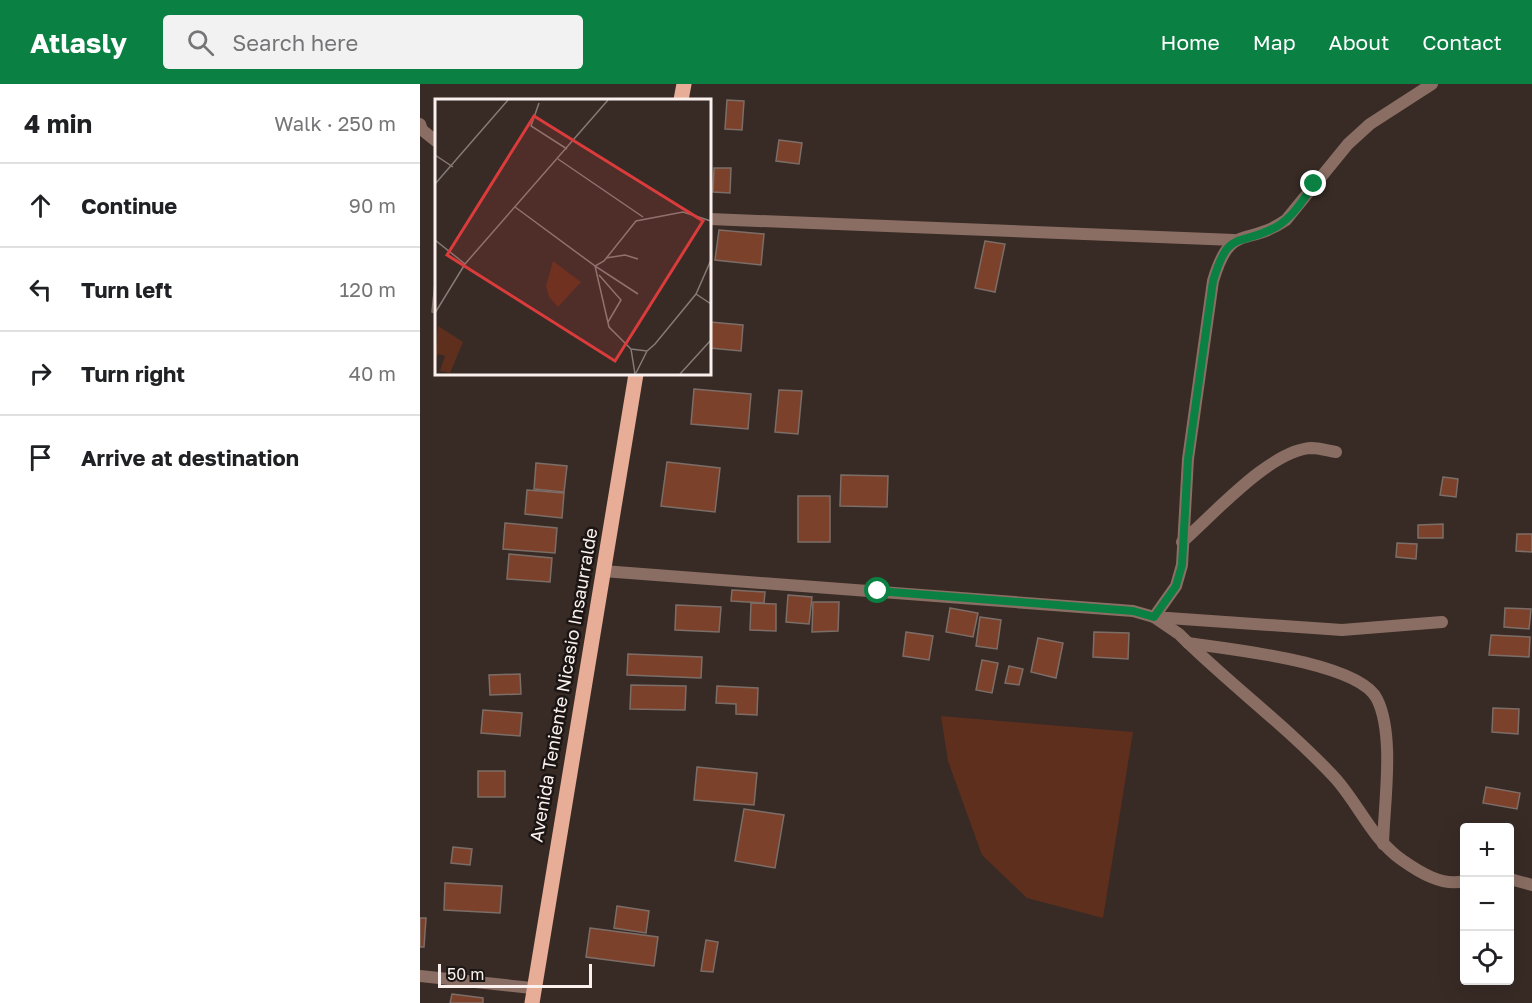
<!DOCTYPE html>
<html lang="en">
<head>
<meta charset="utf-8">
<style>
  body { margin:0; font-family:"Golos Text",sans-serif; background:#f2f2f2; color:#202124 }
  .controls { position:absolute; right:18px; bottom:18px; display:grid; overflow:hidden; border-radius:6px; box-shadow:0 6px 24px #0002 }
  .controls button { width:54px; height:54px; display:grid; place-items:center; padding:0; border:0; border-bottom:2px solid #e0e0e0; background:#fff; color:#202124; font:30px sans-serif }
  .scale { position:absolute; left:18px; bottom:15px; width:154px; box-sizing:border-box; padding-left:6px; border:3px solid #faf1ee; border-top:0; font-size:16px; line-height:21px; white-space:nowrap; color:#faf1ee; -webkit-text-stroke:4px #1b1513; paint-order:stroke }
  .stop { position:absolute; width:18px; height:18px; margin:-14px; border:4px solid #0b8043; border-radius:50%; background:#fff }
  .stop.end { background:#0b8043; border-color:#fff; box-shadow:0 2px 6px #0008 }
  .list { margin:0; padding:0; list-style:none }
  h2 { display:flex; justify-content:space-between; align-items:center; height:78px; margin:0; padding:0 24px; font-size:26px }
  h2 small { font-size:20px; font-weight:400; color:#757577 }
  .list li { display:grid; grid-template-columns:39px 1fr auto; gap:18px; align-items:center; box-sizing:border-box; height:84px; padding:0 24px; border-top:2px solid #e0e0e0 }
  .list b { display:block; font-size:22px; white-space:nowrap }
  .list em { font-size:20px; font-style:normal; color:#757577 }
  .icon { flex:none; width:33px; height:33px; fill:none; stroke:currentColor; stroke-width:2; stroke-linecap:round; stroke-linejoin:round }
  .map { position:relative; flex:none; width:1112px; height:919px; overflow:hidden }
  header { display:flex; align-items:center; gap:36px; box-sizing:border-box; height:84px; padding:0 30px; background:#0b8043; color:#fff }
  header strong { font-size:28px }
  nav { display:flex; gap:33px; margin-inline-start:auto; font-size:21px }
  .search { width:420px; height:54px; background:#f2f2f2; display:flex; align-items:center; gap:15px; box-sizing:border-box; padding:0 21px; border-radius:6px; color:#757577; font-size:22px }
  main { display:flex }
  aside { flex:1; background:#fff }
  .map>svg:first-child { display:block }
  .green { fill:#5e2f1d }
  .building { fill:#7c412a; stroke:#7c6d67; stroke-width:1.5 }
  .lines { fill:none; stroke-linecap:round; stroke-linejoin:round }
  .lane { stroke:#8a6e63; stroke-width:12 }
  .street { stroke:#8a6e63; stroke-width:12 }
  .primary { stroke:#e7ad96; stroke-width:15 }
  .route { stroke:#0b8043; stroke-width:8 }
  .labels { text-anchor:middle; stroke-width:5; stroke-linejoin:round; paint-order:stroke }
  .street-label { font-size:18px; fill:#faf1ee; stroke:#1b1513 }
  .inset-road { fill:none; stroke:#867a76; stroke-width:1.5 }
  .view { fill:#da3c3c; fill-opacity:0.15; stroke:#da3c3c; stroke-width:3 }
  .inset-edge { fill:none; stroke:#faf1ee; stroke-width:3 }
</style>
</head>
<body>
<header>
<strong>Atlasly</strong>
<div class="search"><svg class="icon" aria-label="search" viewBox="0 0 24 24"><circle cx="10" cy="10" r="6"/><path d="M15 15l6 6"/></svg>Search here</div>
<nav><a>Home</a><a>Map</a><a>About</a><a>Contact</a></nav>
</header>
<main>
<aside>
<h2>4 min<small>Walk · 250 m</small></h2>
<ul class="list">
<li><svg class="icon" aria-label="ahead" viewBox="0 0 24 24"><path d="M12 20V5M6 11l6-6 6 6"/></svg><div><b>Continue</b></div><em>90 m</em></li>
<li><svg class="icon" aria-label="left" viewBox="0 0 24 24"><path d="M17 20v-9H6M10 6l-5 5 5 5"/></svg><div><b>Turn left</b></div><em>120 m</em></li>
<li><svg class="icon" aria-label="right" viewBox="0 0 24 24"><path d="M7 20v-9h11M14 6l5 5-5 5"/></svg><div><b>Turn right</b></div><em>40 m</em></li>
<li><svg class="icon" aria-label="arrive" viewBox="0 0 24 24"><path d="M6 21V4h12l-3 4 3 4H6"/></svg><div><b>Arrive at destination</b></div></li>
</ul>
</aside>
<div class="map">
<svg width="1112" height="919" viewBox="0 0 1112 919">
  <rect width="100%" height="100%" fill="#382b26"/>
  <polygon class="green" points="521,632 713,648 683,834 607,814 562,771 528,677"/>
  <g class="building">
    <polygon points="307,16 324,17 322,46 305,45"/>
    <polygon points="359,56 382,59 379,80 356,77"/>
    <polygon points="294,84 311,84 310,109 293,108"/>
    <polygon points="299,146 344,150 341,181 295,176"/>
    <polygon points="565,157 585,160 575,208 555,204"/>
    <polygon points="15,198 16,198 16,229 12,228"/>
    <polygon points="290,238 323,241 321,267 290,264"/>
    <polygon points="274,305 331,310 328,345 271,340"/>
    <polygon points="359,306 382,307 378,350 355,348"/>
    <polygon points="247,378 300,384 295,428 241,422"/>
    <polygon points="116,379 147,382 144,408 114,405"/>
    <polygon points="421,391 468,392 467,423 420,422"/>
    <polygon points="1023,393 1038,395 1036,413 1020,411"/>
    <polygon points="107,406 144,409 142,434 105,430"/>
    <rect x="378" y="412" width="32" height="46"/>
    <polygon points="85,439 137,444 135,469 83,465"/>
    <polygon points="1023,440 1023,454 998,454 998,441"/>
    <polygon points="1097,450 1112,450 1112,468 1096,467"/>
    <polygon points="977,459 997,460 996,475 976,473"/>
    <polygon points="89,470 132,474 130,498 87,495"/>
    <polygon points="312,506 345,508 344,519 311,517"/>
    <polygon points="368,511 392,513 389,540 366,538"/>
    <polygon points="393,518 419,518 418,547 392,548"/>
    <polygon points="331,519 356,520 356,547 330,546"/>
    <polygon points="256,521 301,523 299,548 255,546"/>
    <polygon points="530,524 558,529 553,553 526,548"/>
    <polygon points="1085,524 1111,525 1109,545 1084,543"/>
    <polygon points="560,533 581,536 577,565 556,562"/>
    <polygon points="486,548 513,552 509,576 483,572"/>
    <polygon points="674,548 709,549 708,575 673,573"/>
    <polygon points="1071,551 1110,553 1109,573 1069,571"/>
    <polygon points="618,554 643,559 636,594 611,588"/>
    <polygon points="208,570 282,573 281,594 207,591"/>
    <polygon points="562,576 578,579 572,609 556,606"/>
    <polygon points="589,582 603,585 599,601 585,599"/>
    <polygon points="100,590 101,610 70,611 69,591"/>
    <polygon points="211,601 266,602 265,626 210,625"/>
    <polygon points="297,602 338,604 337,631 316,630 316,620 296,619"/>
    <polygon points="1073,624 1099,625 1098,650 1072,648"/>
    <polygon points="63,626 102,629 100,652 61,649"/>
    <polygon points="277,683 337,689 334,721 274,716"/>
    <rect x="58" y="687" width="27" height="26"/>
    <polygon points="1066,703 1100,709 1097,725 1063,719"/>
    <polygon points="324,725 364,731 355,784 315,777"/>
    <polygon points="33,763 52,765 50,781 31,779"/>
    <polygon points="25,799 82,802 80,829 24,826"/>
    <polygon points="197,822 229,827 226,849 194,844"/>
    <polygon points="0,834 6,834 4,863 0,863"/>
    <polygon points="170,844 238,853 234,882 166,873"/>
    <polygon points="286,856 298,858 293,888 281,887"/>
    <polygon points="32,910 63,914 63,919 30,919"/>
  </g>
  <g class="lines">
    <g class="lane">
      <polyline points="0,40 2,46 16,57"/>
      <path d="M762,458C793,431 851,365 892,364C900,364 908,367 916,368"/>
    </g>
    <g class="street">
      <path d="M1012,0L950,40L928,60L866,136C825,164 811,137 793,197L768,375L762,481L756,502L734,533L922,546L1022,538"/>
      <polyline points="290,135 814,156"/>
      <path d="M183,487L713,527L734,533L759,550C809,600 868,643 916,695C939,721 952,755 982,776C999,788 1023,803 1044,797"/>
      <path d="M768,559C808,565 939,578 957,615C975,651 964,720 963,760"/>
      <polyline points="1090,795 1112,801"/>
      <polyline points="0,892 112,904"/>
    </g>
    <g class="primary">
      <polyline points="261,16 264,0"/>
      <polyline points="112,919 216,290"/>
    </g>
  </g>
  <g class="lines">
    <path class="route" d="M458,507L713,527L734,533L756,502L762,481L768,375L793,197C809,144 816,164 856,143C873,133 883,116 894,100"/>
  </g>
  <g class="labels">
    <g class="street-label">
      <text transform="translate(144 601) rotate(-80)" y="6">Avenida Teniente Nicasio Insaurralde</text>
    </g>
  </g>
  <g transform="translate(15 15)">
    <rect width="276" height="276" fill="#382b26"/>
    <path d="M118,162L146,183L123,208L114,198L111,187ZM3,227L28,243L15,274L5,272L10,257L4,255L0,259Z" fill="#5e2f1d"/>
    <path class="inset-road" d="M104,4L96,27L132,50M0,56L18,68M123,60L208,118M0,85L73,1M80,108L160,167L174,228L196,250L200,275M0,141L30,165M171,159L190,156L203,160M164,176L186,201L173,223M203,195L160,167L169,162L201,122L248,113L276,122M261,195L276,205M0,214L30,165L173,1M196,250L212,252L220,245L261,195L276,161M201,274L212,252M245,275L276,241"/>
    <path class="view" d="M99,17L268,122L180,262L12,156Z"/>
    <rect width="276" height="276" class="inset-edge"/>
  </g>
</svg>
<div class="controls">
<button>+</button>
<button>−</button>
<button><svg class="icon" aria-label="locate" viewBox="0 0 24 24"><circle cx="12" cy="12" r="6"/><path d="M12 2v4M12 18v4M2 12h4M18 12h4"/></svg></button>
</div>
<div class="scale">50 m</div>
<div class="stop" style="left:458px;top:507px"></div>
<div class="stop end" style="left:894px;top:100px"></div>
</div>
</main>
</body>
</html>
